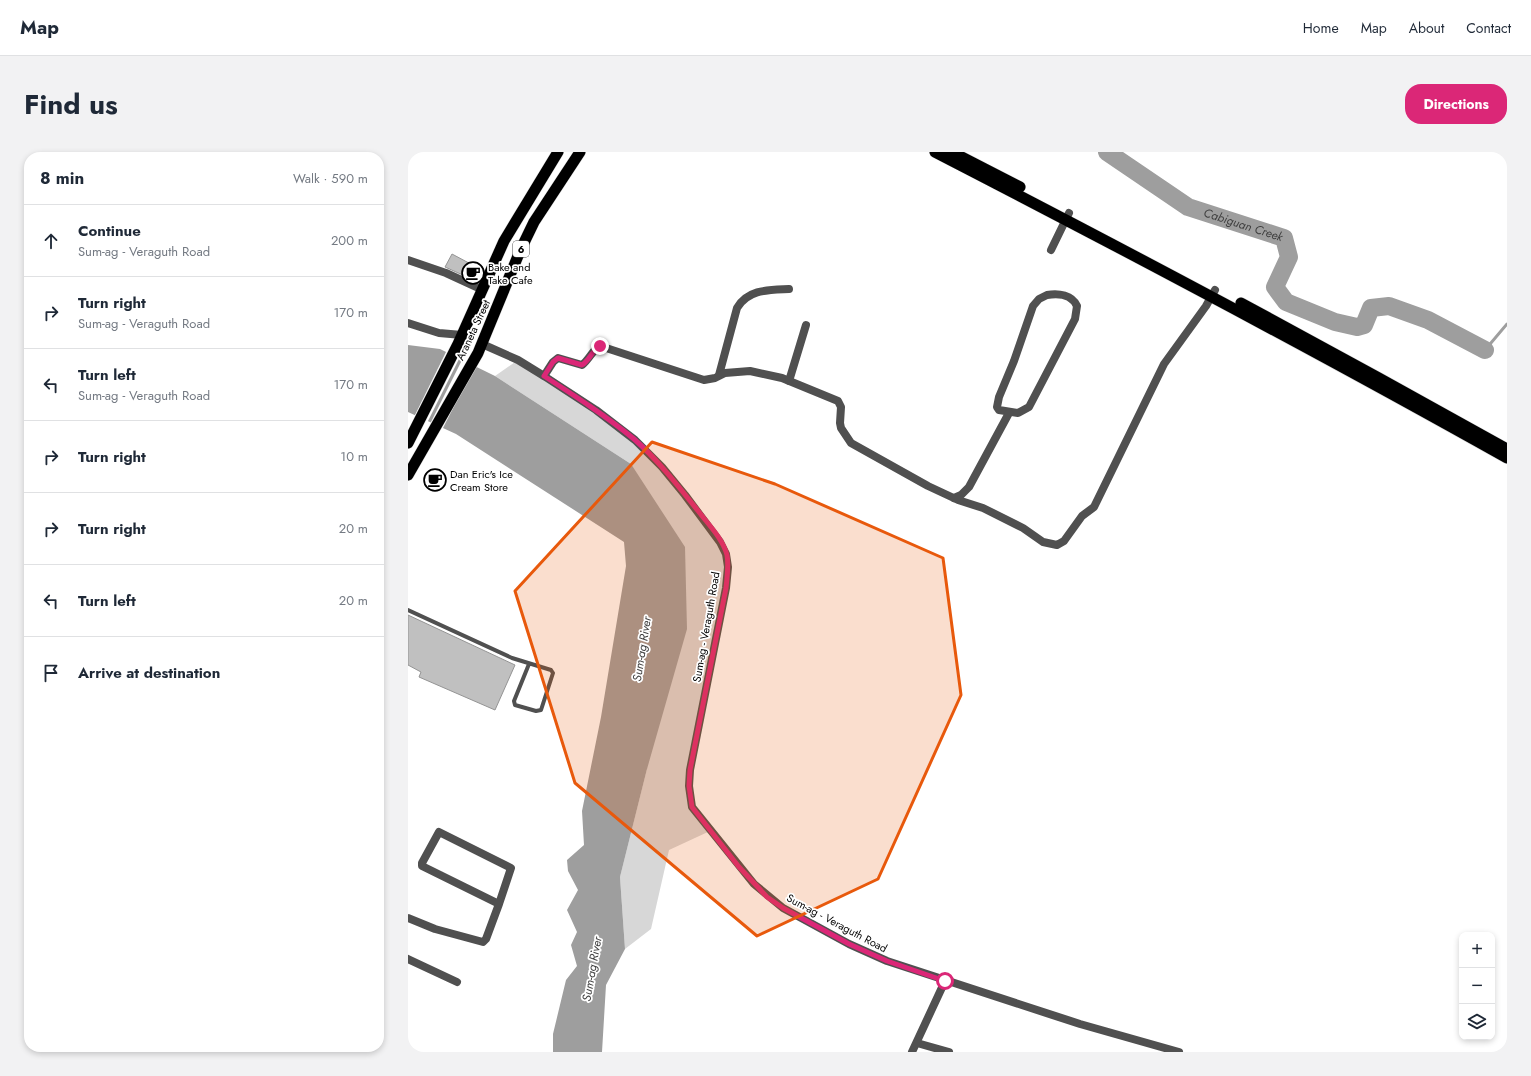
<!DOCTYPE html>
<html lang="en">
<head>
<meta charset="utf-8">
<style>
  body { margin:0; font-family:Jost,sans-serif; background:#f2f2f3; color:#1f2937 }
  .controls { position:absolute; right:12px; bottom:12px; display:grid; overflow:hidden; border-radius:8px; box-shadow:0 2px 6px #0003 }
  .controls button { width:36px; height:36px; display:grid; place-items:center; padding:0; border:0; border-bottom:1px solid #e0e1e3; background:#fff; color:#1f2937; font:20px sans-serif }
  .stop { position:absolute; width:12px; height:12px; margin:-9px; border:3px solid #db2777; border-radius:50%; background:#fff }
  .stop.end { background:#db2777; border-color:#fff; box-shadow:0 1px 4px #0008 }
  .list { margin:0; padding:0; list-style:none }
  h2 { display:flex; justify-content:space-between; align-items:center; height:52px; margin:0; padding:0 16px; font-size:17px }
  h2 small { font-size:13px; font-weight:400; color:#747a83 }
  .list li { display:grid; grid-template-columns:26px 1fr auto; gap:12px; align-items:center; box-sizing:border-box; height:72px; padding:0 16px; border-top:1px solid #e0e1e3 }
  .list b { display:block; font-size:15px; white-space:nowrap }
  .list p { margin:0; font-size:13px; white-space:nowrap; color:#747a83 }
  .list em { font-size:13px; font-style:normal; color:#747a83 }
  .icon { flex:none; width:22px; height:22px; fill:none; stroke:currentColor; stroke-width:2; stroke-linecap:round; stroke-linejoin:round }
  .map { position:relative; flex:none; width:1099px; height:900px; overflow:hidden; border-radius:16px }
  header { display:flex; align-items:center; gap:24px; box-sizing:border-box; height:56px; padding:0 20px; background:#fff; border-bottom:1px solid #e0e1e3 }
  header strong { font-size:19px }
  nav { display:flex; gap:22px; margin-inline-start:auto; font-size:14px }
  .intro { display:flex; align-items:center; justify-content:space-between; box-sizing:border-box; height:96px; padding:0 24px }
  h1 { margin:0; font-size:28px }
  .button { padding:10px 18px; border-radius:16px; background:#db2777; color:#fff; font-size:14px; font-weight:700 }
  main { display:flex; gap:24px; padding:0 24px }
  aside { flex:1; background:#fff; border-radius:16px; box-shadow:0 2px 6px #0003 }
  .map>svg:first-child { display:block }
  .green { fill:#d7d7d7 }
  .water { fill:#9e9e9e }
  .pier { fill:#fff }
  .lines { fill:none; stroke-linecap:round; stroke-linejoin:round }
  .stream { stroke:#9e9e9e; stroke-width:3 }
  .river { stroke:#9e9e9e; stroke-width:18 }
  .building { fill:#c0c0c0; stroke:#949494 }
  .trunk-casing { stroke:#dbdbdb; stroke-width:12 }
  .service { stroke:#505050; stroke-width:4 }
  .minor { stroke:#505050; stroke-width:8 }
  .trunk { stroke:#000; stroke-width:11 }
  .route { stroke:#db2777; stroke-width:5 }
  .marked { fill:#e8590c; fill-opacity:0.2; stroke:#e8590c; stroke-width:3; stroke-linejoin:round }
  .labels { text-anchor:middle; stroke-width:3.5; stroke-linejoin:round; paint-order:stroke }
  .shield { fill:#fff; stroke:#4c4c4c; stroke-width:1 }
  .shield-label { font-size:10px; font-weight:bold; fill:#000 }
  .poi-label { font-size:11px; fill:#000; stroke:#fff; text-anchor:start }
  .street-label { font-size:11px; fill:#000; stroke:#fff }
  .water-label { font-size:12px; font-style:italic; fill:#3f3f3f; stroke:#fff }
</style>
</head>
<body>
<header>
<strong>Map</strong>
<nav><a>Home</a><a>Map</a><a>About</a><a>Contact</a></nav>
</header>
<div class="intro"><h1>Find us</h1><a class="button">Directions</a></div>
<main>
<aside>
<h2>8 min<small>Walk · 590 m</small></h2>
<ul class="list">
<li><svg class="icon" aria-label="ahead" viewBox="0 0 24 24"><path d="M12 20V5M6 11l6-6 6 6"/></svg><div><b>Continue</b><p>Sum-ag - Veraguth Road</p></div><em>200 m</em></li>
<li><svg class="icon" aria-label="right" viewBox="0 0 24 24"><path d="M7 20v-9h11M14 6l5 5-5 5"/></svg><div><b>Turn right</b><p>Sum-ag - Veraguth Road</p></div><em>170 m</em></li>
<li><svg class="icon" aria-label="left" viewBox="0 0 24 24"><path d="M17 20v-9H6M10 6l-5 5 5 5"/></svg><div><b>Turn left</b><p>Sum-ag - Veraguth Road</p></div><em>170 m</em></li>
<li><svg class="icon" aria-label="right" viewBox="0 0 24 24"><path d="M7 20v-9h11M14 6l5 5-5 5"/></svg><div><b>Turn right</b></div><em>10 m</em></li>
<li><svg class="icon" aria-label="right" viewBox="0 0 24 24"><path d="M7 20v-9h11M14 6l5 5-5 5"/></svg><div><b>Turn right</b></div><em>20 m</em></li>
<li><svg class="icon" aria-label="left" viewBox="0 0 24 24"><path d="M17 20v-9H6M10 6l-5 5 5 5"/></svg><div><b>Turn left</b></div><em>20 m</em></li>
<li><svg class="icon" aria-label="arrive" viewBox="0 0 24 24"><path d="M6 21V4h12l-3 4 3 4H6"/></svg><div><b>Arrive at destination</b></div></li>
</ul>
</aside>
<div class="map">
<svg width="1099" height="900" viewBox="0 0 1099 900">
  <rect width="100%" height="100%" fill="#fff"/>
  <polygon class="green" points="110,208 227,288 302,374 320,415 281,646 302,679 261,698 243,777 217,797 212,725 239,617 223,312 87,224"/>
  <polygon class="water" points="0,193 32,197 87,224 223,312 277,395 279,477 239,617 212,725 217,797 198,833 194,900 145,900 145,882 158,828 169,814 163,793 169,780 159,758 170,738 160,719 159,708 176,693 174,659 193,565 218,414 216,390 48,282 0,260"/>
  <g class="pier">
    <polygon points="39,198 52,205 19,271 6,265"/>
    <polygon points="55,206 67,212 34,278 22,272"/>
  </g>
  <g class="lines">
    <polyline class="stream" points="1077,198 1099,172"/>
    <path class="river" id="s1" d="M699,0L780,55L876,86L881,105L867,135L878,150L927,170L949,175L956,173L963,156L981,154L1020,168L1077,198"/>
  </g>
  <g class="building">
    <polygon points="44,102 74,118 68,129 37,115"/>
    <polygon points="0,463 107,513 87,558 11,525 13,520 0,513"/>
  </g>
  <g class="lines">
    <g class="trunk-casing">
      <g id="trunk">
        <path d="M527,0C719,99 910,200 1099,306"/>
        <polyline points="544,0 612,35"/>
        <polyline points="833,151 971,226 1099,297"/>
        <polyline points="0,291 50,192 96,89 150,0"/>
        <polyline points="0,323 70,201 112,99 126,70 172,0"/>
      </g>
    </g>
    <polyline class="service" points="0,458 104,506 143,518 145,521 133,558 128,559 107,553 106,549 121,512"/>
    <g class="minor">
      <polyline points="643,98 661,61"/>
      <polyline points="0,108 38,121 75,138"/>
      <path d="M639,143C651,141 664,143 669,154L667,167L621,255L610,261L591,258L589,255L591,245L606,209L625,154L631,147Z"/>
      <polyline points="0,171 31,181 54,183"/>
      <polyline points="74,192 110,208 136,224 188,258 227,288 254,315 277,343 312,390 318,402 320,415 318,436 282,618 281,634 284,655 346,732 375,756 441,792 479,809 672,872 771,900"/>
      <path d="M311,223L329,156C340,137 361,138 381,137"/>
      <path d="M136,224L145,210L150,206L174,213C181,208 185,197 192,194L296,228L307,226L317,221L342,219L374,226L430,249L433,255L432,271L433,276L443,291L520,334L550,348L575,356L615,376L635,390L649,393L656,389L674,364L686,355L756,212L798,154L807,138"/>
      <polyline points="381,229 398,173"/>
      <polyline points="546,346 553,343 561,335 601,261"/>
      <polyline points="0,766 27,777 75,790 78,787 91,752 14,714 14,711 31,680 103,716 91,752"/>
      <polyline points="0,807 49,830"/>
      <polyline points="509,891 541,900"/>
      <polyline points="504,900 537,829"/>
    </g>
    <use href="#trunk" class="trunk"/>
  </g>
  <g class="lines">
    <path class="route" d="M192,194C185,197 182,208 174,213L150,206L145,210L136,224C167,244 198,264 226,287C250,308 271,335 291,360C300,372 315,387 319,403C321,414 319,425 318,436L282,618L281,634L284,655L331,715L359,745L375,756L441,792L479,809L537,829"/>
  </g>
  <path class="marked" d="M244,290L367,332L535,406L553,543L470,727L349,784L167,631L107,439Z"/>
  <defs>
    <g id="cafe-ring" transform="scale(1.15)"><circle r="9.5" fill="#fff" stroke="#000" stroke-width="1.5"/><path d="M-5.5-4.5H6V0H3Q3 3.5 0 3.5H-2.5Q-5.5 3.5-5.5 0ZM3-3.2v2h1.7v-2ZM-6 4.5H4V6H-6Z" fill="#000"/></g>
  </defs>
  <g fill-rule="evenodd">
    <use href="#cafe-ring" x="65" y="121"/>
    <use href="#cafe-ring" x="27" y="328"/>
  </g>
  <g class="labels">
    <rect class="shield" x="105" y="89" width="16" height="16" rx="3"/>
    <g class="shield-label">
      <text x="113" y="101">6</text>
    </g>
    <g class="poi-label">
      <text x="80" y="119">Bake and<tspan x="80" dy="13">Take Cafe</tspan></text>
      <text x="42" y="326">Dan Eric's Ice<tspan x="42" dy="13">Cream Store</tspan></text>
    </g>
    <g class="street-label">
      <text transform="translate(65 178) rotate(-65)" y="4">Araneta Street</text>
      <text transform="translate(298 475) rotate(-80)" y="4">Sum-ag - Veraguth Road</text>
      <text transform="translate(429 771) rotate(28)" y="4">Sum-ag - Veraguth Road</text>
    </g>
    <g class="water-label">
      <text dy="4" stroke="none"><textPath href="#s1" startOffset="156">Cabiguan Creek</textPath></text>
      <text transform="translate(234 497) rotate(-81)" y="4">Sum-ag River</text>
      <text transform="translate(184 817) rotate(-80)" y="4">Sum-ag River</text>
    </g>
  </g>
</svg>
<div class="controls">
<button>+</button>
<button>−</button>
<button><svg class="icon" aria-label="layers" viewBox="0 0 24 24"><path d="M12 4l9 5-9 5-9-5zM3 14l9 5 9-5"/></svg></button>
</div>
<div class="stop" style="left:537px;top:829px"></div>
<div class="stop end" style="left:192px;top:194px"></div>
</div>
</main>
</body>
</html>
